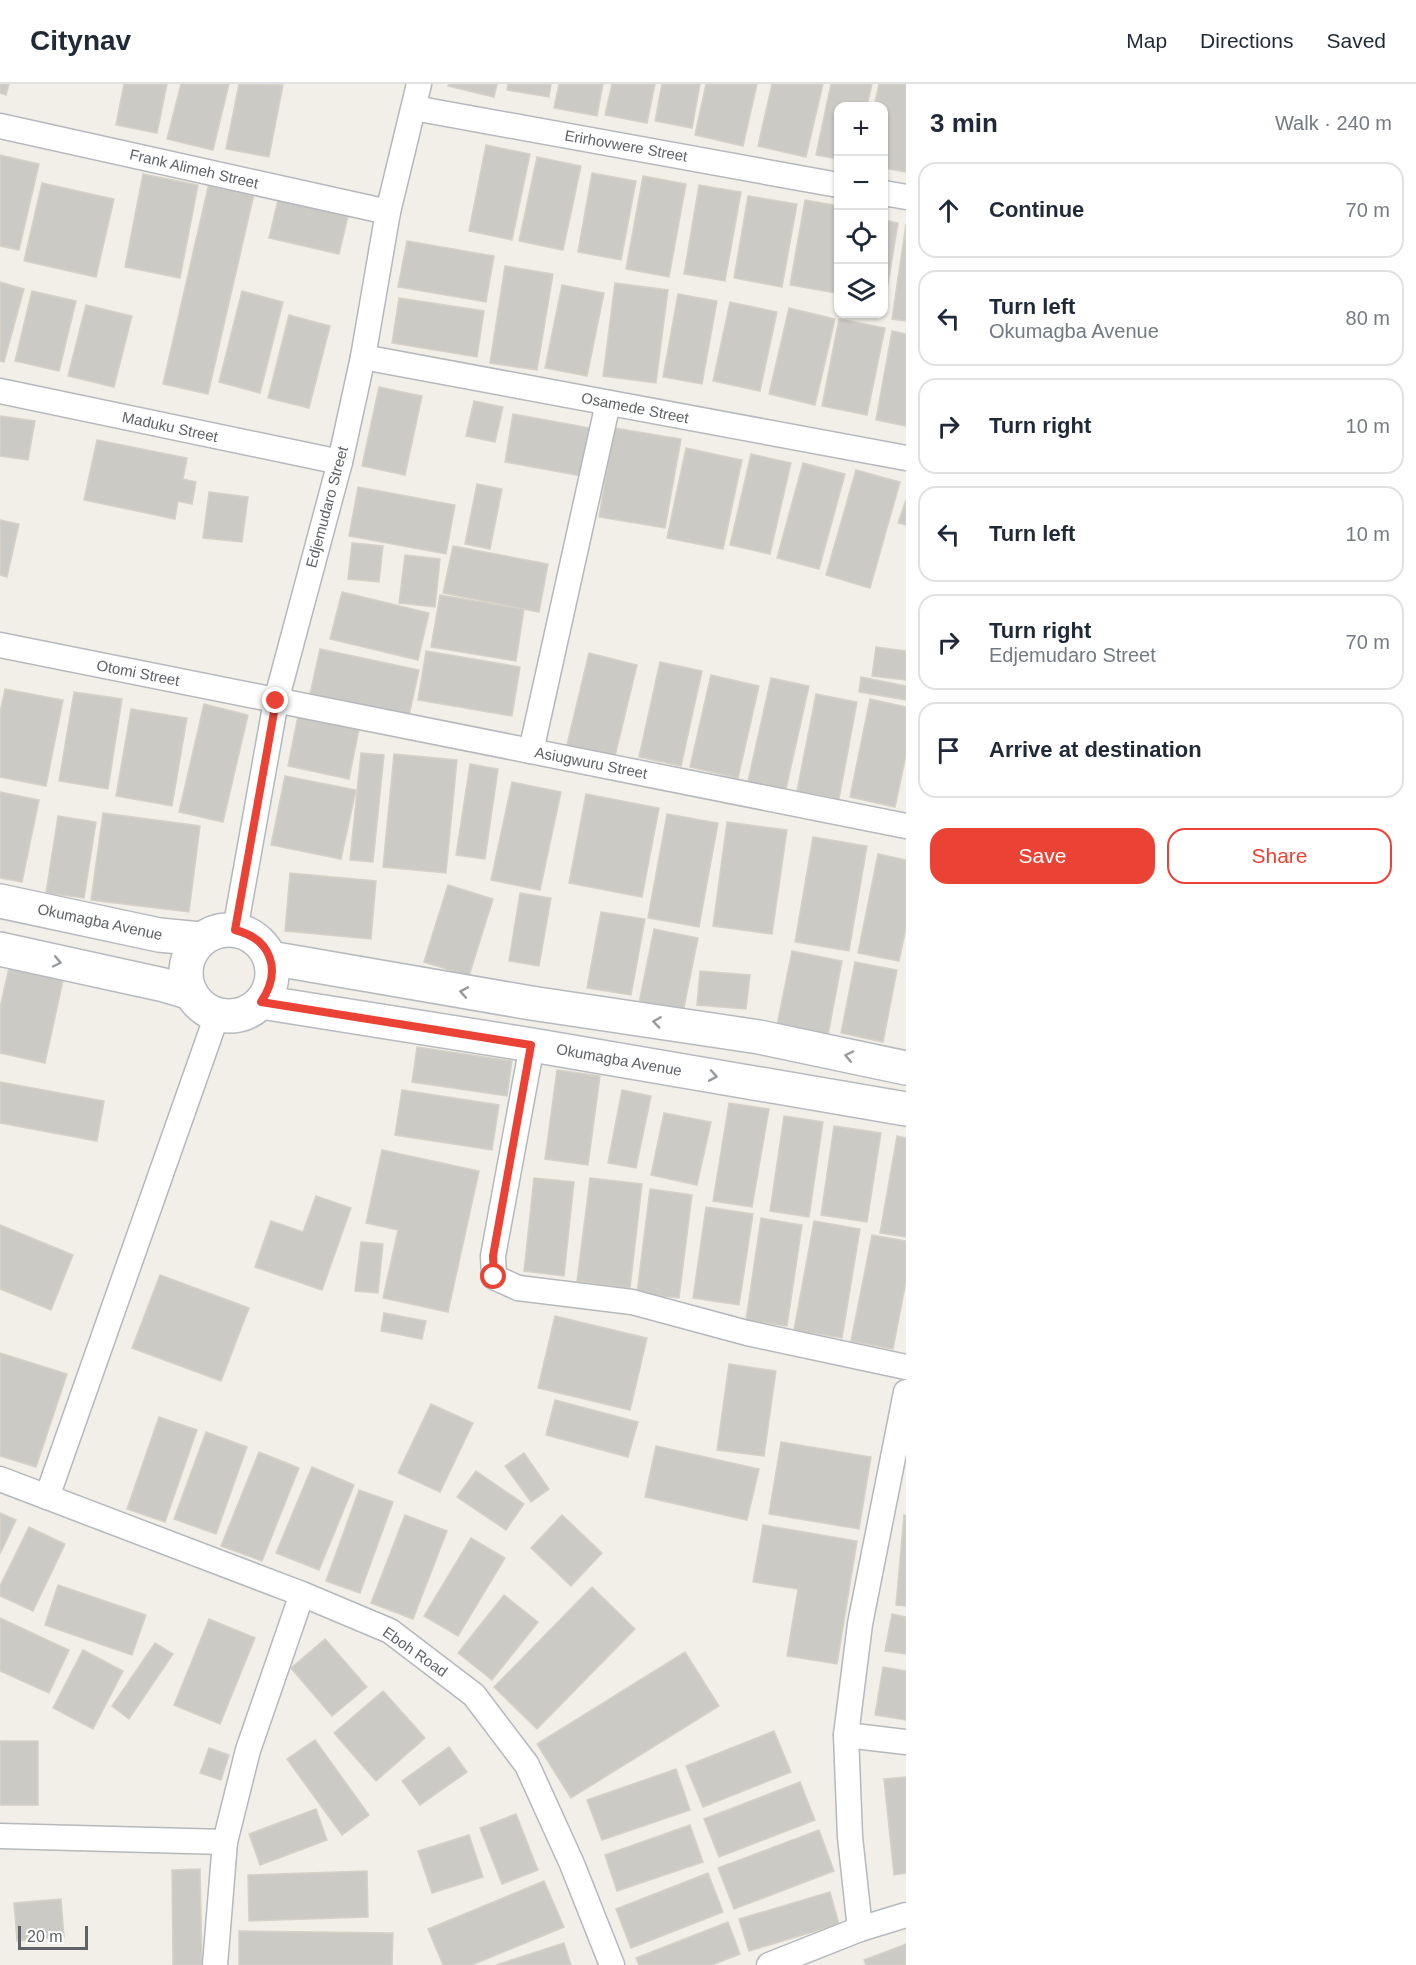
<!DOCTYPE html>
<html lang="en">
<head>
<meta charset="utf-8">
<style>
  body { margin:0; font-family:Helvetica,sans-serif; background:#f2f2f3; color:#1f2937 }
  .controls { position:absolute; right:18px; top:18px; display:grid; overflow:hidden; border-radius:12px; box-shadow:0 2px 4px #0004 }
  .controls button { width:54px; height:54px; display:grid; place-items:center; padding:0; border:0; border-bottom:2px solid #e0e1e3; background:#fff; color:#1f2937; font:30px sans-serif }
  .scale { position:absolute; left:18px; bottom:15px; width:70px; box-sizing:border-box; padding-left:6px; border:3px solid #5f6368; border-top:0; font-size:16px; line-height:21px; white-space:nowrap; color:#5f6368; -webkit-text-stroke:4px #fff; paint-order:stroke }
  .stop { position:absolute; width:18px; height:18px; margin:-14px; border:4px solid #ea4335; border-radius:50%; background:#fff }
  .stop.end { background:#ea4335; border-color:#fff; box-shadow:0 2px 6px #0008 }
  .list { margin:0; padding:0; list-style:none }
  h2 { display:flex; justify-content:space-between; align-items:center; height:78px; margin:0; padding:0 24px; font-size:26px }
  h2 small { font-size:20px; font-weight:400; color:#747a83 }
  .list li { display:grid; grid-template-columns:39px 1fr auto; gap:18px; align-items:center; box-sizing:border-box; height:96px; margin:0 12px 12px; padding:0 12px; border:2px solid #e0e1e3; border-radius:18px }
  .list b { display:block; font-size:22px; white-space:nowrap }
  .list p { margin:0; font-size:20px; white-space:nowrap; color:#747a83 }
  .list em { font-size:20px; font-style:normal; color:#747a83 }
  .actions { display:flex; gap:12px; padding:18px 24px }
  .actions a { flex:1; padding:14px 0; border:2px solid #ea4335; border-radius:18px; text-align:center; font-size:21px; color:#ea4335 }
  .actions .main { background:#ea4335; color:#fff }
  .icon { flex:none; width:33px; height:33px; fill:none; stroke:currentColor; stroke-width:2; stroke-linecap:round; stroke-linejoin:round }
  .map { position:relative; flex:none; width:906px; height:1881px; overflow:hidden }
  header { display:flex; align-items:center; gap:36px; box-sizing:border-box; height:84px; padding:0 30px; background:#fff; border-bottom:2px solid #e0e1e3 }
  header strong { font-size:28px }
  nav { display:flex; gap:33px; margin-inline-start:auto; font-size:21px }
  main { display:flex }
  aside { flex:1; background:#fff }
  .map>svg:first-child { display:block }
  .building { fill:#cccac5; stroke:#d6d1c6; stroke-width:1.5 }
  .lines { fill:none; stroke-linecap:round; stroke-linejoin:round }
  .minor-casing { stroke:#b5b8bc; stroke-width:27 }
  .secondary-casing { stroke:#b6babf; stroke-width:36 }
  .minor { stroke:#fff; stroke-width:24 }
  .secondary { stroke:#fff; stroke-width:33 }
  .oneway { stroke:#979a9d }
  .route { stroke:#ea4335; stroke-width:8 }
  .labels { text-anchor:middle; stroke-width:4.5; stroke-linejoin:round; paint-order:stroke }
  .street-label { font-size:15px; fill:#5f6368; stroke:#fff }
</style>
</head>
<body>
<header>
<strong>Citynav</strong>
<nav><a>Map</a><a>Directions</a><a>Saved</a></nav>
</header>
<main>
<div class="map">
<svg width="906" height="1881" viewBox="0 0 906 1881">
  <rect width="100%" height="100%" fill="#f1efe8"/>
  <g class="building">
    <polygon points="0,0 9,0 6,11 0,9"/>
    <polygon points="124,0 167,0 157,49 116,41"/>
    <polygon points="181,0 229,0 213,66 167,55"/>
    <polygon points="239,0 283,1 269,73 226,65"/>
    <polygon points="449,0 497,0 494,13 448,2"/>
    <polygon points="508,0 551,0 549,13 507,6"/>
    <polygon points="559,0 603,0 597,32 554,24"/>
    <polygon points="612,0 655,0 647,39 605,31"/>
    <polygon points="662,0 700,0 692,44 655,37"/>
    <polygon points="706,0 757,0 743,62 695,51"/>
    <polygon points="772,0 823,0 806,73 758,62"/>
    <polygon points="831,0 872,0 867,22 838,22 838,75 816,71"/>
    <polygon points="879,0 906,0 906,88 884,84 884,22 874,22"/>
    <polygon points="486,61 530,70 512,156 469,147"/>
    <polygon points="0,71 39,80 19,166 0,162"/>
    <polygon points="537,73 581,82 563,166 519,157"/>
    <polygon points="592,89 636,97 621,176 578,168"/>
    <polygon points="143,90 198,101 180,194 125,183"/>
    <polygon points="643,92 686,100 669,193 626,185"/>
    <polygon points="42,99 114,115 96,193 24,177"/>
    <polygon points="209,99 254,110 208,310 163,300"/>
    <polygon points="699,101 741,108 725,197 684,190"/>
    <polygon points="748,112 797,120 782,203 734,194"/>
    <polygon points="278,116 348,132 339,170 269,154"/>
    <polygon points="805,116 838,122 838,188 835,209 790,201"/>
    <polygon points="884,136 898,139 884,224"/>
    <polygon points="906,140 906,237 892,235"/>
    <polygon points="407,157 494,172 486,218 398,203"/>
    <polygon points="505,182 553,190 537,286 490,279"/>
    <polygon points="0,198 24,205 4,278 0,277"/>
    <polygon points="615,199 668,206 656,299 603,292"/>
    <polygon points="562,201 604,209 587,292 545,284"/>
    <polygon points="32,207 76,217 59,287 15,277"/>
    <polygon points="242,207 283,218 260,309 219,298"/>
    <polygon points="678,210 717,217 702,300 663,293"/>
    <polygon points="399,214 484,227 477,273 392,259"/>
    <polygon points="730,218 777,228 760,307 713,297"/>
    <polygon points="86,221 132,232 114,303 68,292"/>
    <polygon points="789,224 835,235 815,321 769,310"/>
    <polygon points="289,231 330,242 309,324 268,314"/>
    <polygon points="839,235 885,244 867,331 822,322"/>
    <polygon points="892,247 906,250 906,342 876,336"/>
    <polygon points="379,303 422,312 405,391 362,382"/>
    <polygon points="474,317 503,323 495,358 466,352"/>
    <polygon points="513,330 590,344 581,392 505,378"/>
    <polygon points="0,332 35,337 28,376 0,372"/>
    <polygon points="614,344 681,355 665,444 599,433"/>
    <polygon points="97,356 187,374 183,395 196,398 192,420 178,417 175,435 84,416"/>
    <polygon points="686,364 742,376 723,465 667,454"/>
    <polygon points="751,370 791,379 770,470 730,461"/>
    <polygon points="803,379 845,390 819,485 777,474"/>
    <polygon points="856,386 900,398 870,504 826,491"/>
    <polygon points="477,400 502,405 490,465 465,460"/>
    <polygon points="358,403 455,421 446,470 349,452"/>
    <polygon points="209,408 248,413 242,458 203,454"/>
    <polygon points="906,416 906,441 898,439"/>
    <polygon points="0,436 19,440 7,493 0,491"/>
    <polygon points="352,459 383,462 379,498 348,495"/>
    <polygon points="453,462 548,480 539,528 443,509"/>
    <polygon points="405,471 440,475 435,523 399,519"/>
    <polygon points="342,508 429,529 418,576 330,555"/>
    <polygon points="440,511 524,525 516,577 431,563"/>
    <polygon points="876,563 906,567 906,596 872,592"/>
    <polygon points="320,565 419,586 408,636 309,615"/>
    <polygon points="426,567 520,583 512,632 418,616"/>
    <polygon points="589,569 637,581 614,676 566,665"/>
    <polygon points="660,578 702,587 681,682 639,673"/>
    <polygon points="711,591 759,602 738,694 690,683"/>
    <polygon points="861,593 906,602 906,616 859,608"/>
    <polygon points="771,594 809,602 786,705 748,697"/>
    <polygon points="5,605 63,616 46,702 0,693 0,629"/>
    <polygon points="74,608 122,615 108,705 59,697"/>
    <polygon points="816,610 857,618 839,715 797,707"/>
    <polygon points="870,615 906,623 906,671 895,723 850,713"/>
    <polygon points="204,620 248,631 223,738 179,728"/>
    <polygon points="131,625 187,634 172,722 116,712"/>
    <polygon points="299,627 360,640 349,695 288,682"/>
    <polygon points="361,669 384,671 373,778 350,776"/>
    <polygon points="394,670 457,676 446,789 383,783"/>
    <polygon points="470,680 498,685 485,775 456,771"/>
    <polygon points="285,692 356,706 341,775 271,761"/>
    <polygon points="512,698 561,708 540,806 491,796"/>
    <polygon points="0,708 39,716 22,798 0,794"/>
    <polygon points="586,710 659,724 642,813 569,799"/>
    <polygon points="103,729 200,742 189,828 91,816"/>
    <polygon points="667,730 718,739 699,843 648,834"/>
    <polygon points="58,732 96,738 84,814 46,809"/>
    <polygon points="727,738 787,746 772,850 713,842"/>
    <polygon points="813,753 867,762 849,867 795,858"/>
    <polygon points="878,770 906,776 906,844 899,877 858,869"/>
    <polygon points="290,789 376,797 371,855 285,847"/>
    <polygon points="448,801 493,815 469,892 424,878"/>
    <polygon points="520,809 551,814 539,882 509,877"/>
    <polygon points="601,828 645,835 631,911 587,904"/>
    <polygon points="654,845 698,854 682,933 638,924"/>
    <polygon points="792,867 842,877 828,951 777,941"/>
    <polygon points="11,875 65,887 45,979 0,969 0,924"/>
    <polygon points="855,878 897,886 883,958 841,949"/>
    <polygon points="700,887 750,891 746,925 697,921"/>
    <polygon points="417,963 512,977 507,1012 412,998"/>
    <polygon points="557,986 600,992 588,1081 545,1075"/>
    <polygon points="0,998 104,1017 97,1057 0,1039"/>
    <polygon points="402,1006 499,1021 492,1066 395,1051"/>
    <polygon points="622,1006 651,1012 636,1084 608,1079"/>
    <polygon points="729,1019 769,1025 752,1123 713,1117"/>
    <polygon points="664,1029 711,1038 697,1101 651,1091"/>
    <polygon points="784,1032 823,1038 809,1133 770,1127"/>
    <polygon points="834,1042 881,1049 867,1138 821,1131"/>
    <polygon points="897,1052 906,1054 906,1153 880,1149"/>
    <polygon points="382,1066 479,1087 448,1228 383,1214 398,1146 366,1139"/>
    <polygon points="534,1094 574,1098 564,1192 524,1187"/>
    <polygon points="590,1094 642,1100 630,1204 577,1197"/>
    <polygon points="650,1105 692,1111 679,1214 637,1209"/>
    <polygon points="316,1112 351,1124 322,1206 255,1183 271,1137 303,1148"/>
    <polygon points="706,1123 753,1130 739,1221 693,1214"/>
    <polygon points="761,1134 802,1141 787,1242 746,1236"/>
    <polygon points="814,1137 860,1145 842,1254 794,1246"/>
    <polygon points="0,1141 73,1171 51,1226 0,1205"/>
    <polygon points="872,1151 906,1157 906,1197 893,1265 851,1257"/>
    <polygon points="361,1158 383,1160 378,1209 355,1207"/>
    <polygon points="160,1191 249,1224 221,1297 132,1264"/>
    <polygon points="384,1229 426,1237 422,1255 381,1247"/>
    <polygon points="555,1232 647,1254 630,1326 538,1304"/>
    <polygon points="0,1269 67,1290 36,1383 0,1372"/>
    <polygon points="729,1280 776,1287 764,1372 717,1366"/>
    <polygon points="555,1316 638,1338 628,1373 546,1351"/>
    <polygon points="431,1320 473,1339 440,1408 398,1389"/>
    <polygon points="159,1333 197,1346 165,1438 127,1425"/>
    <polygon points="206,1348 247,1363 216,1450 174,1435"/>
    <polygon points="781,1358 871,1373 859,1445 769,1430"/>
    <polygon points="656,1362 759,1385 747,1436 645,1413"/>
    <polygon points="259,1368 299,1384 262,1477 221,1462"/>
    <polygon points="524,1369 549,1405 531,1418 505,1382"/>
    <polygon points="312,1383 354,1401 319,1486 276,1469"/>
    <polygon points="476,1387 524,1420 506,1446 457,1413"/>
    <polygon points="359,1406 393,1418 360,1509 326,1497"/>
    <polygon points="0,1429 16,1436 0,1470"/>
    <polygon points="405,1431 447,1447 413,1535 371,1519"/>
    <polygon points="562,1431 602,1469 571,1502 531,1464"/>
    <polygon points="904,1431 906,1432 906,1522 896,1521"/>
    <polygon points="763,1441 857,1457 837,1580 787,1572 798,1505 753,1498"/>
    <polygon points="29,1443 65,1460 33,1527 0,1512 0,1502"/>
    <polygon points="471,1454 505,1474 458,1552 424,1532"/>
    <polygon points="58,1501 146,1531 132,1571 45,1541"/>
    <polygon points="592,1503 635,1545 537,1645 494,1603"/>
    <polygon points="504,1511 538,1538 492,1596 458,1569"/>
    <polygon points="892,1530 906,1533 906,1570 885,1567"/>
    <polygon points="0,1534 69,1566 49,1609 0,1587"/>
    <polygon points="209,1535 255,1554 220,1640 174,1621"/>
    <polygon points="325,1555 367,1603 332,1632 291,1584"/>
    <polygon points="155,1559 173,1570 129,1635 112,1622"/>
    <polygon points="83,1566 123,1587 93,1645 53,1624"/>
    <polygon points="685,1568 719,1622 571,1714 537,1660"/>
    <polygon points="883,1583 906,1587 906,1636 875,1631"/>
    <polygon points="383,1607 425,1654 376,1697 334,1649"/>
    <polygon points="774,1647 791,1688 703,1723 686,1682"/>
    <polygon points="315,1656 369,1731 342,1751 287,1675"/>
    <rect x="0" y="1657" width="38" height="64"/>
    <polygon points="449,1663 467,1688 420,1721 402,1697"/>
    <polygon points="209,1664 229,1671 221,1696 200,1689"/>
    <polygon points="676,1685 690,1726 602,1756 587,1716"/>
    <polygon points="906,1693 906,1789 894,1791 884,1695"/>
    <polygon points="800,1698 815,1736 719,1773 704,1735"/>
    <polygon points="316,1725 327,1756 260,1781 249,1750"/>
    <polygon points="516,1730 538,1786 502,1800 480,1744"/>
    <polygon points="690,1741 703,1778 617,1807 605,1771"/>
    <polygon points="819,1746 834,1787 734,1825 718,1784"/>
    <polygon points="469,1751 483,1793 432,1809 418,1767"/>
    <polygon points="200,1785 202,1881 173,1881 172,1786"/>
    <polygon points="367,1787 368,1833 249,1837 248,1791"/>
    <polygon points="708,1789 723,1828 631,1864 616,1825"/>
    <polygon points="544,1797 564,1843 472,1881 443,1881 428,1845"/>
    <polygon points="830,1808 839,1840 749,1867 739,1835"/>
    <polygon points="61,1815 64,1853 17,1857 14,1819"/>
    <polygon points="728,1838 740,1870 712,1881 639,1881 636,1874"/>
    <polygon points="239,1847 393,1849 392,1881 239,1881"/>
    <polygon points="564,1859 571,1881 496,1881"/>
    <polygon points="906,1860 906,1881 866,1881 864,1876"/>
  </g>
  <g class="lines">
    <g class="minor-casing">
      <g id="minor">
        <polyline points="414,24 838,101"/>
        <polyline points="0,42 388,128"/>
        <polyline points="884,109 906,113"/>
        <polyline points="363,273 906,374"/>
        <polyline points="0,307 340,378"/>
        <polyline points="0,561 906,742"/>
        <polyline points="531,667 608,319"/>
        <polyline points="235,846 276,617 340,378 363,273 388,128 419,0"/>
        <polyline points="532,961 493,1172 494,1193 518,1204 632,1218 747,1249 906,1283"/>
        <polyline points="906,1308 860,1540 846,1651 850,1753 860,1845 906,1831"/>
        <polyline points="0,1395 302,1510 390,1547 474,1611 527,1681 572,1780 612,1881"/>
        <polyline points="47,1413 217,931"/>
        <polyline points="846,1651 906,1658"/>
        <polyline points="0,1752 225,1758"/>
        <polyline points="215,1881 225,1758 248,1666 302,1510"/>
        <polyline points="769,1881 860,1845"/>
      </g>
    </g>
    <g class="secondary-casing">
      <g id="secondary">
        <polyline points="0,817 159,851 201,855"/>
        <circle cx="229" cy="889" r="43"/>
        <polyline points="0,865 164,901 191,909"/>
        <polyline points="270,874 531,919 759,953 906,984"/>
        <polyline points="261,918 532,961 906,1025"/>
      </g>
    </g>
    <use href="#minor" class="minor"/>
    <use href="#secondary" class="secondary"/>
  </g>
  <defs><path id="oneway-chevron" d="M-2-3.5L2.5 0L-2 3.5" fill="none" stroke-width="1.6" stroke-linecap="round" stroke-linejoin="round" transform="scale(1.5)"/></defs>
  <g class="oneway">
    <use href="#oneway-chevron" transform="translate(57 878) rotate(12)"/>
    <use href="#oneway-chevron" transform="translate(464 908) rotate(-170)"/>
    <use href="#oneway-chevron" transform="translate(657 938) rotate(-172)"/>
    <use href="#oneway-chevron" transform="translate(849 972) rotate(-168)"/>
    <use href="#oneway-chevron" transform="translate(713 992) rotate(10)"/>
  </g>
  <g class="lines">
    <path class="route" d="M276,617L235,846C272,855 282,887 261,918L531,961L493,1172L494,1193"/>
  </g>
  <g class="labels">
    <g class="street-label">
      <text transform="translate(626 62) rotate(10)" y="5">Erirhovwere Street</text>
      <text transform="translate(194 85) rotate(13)" y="5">Frank Alimeh Street</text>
      <text transform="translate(635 324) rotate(11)" y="5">Osamede Street</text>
      <text transform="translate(170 343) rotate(12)" y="5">Maduku Street</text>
      <text transform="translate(327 423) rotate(-75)" y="5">Edjemudaro Street</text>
      <text transform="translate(138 589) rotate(11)" y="5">Otomi Street</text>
      <text transform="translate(591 679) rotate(11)" y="5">Asiugwuru Street</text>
      <text transform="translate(100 838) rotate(12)" y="5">Okumagba Avenue</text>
      <text transform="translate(619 976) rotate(10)" y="5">Okumagba Avenue</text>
      <text transform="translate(415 1568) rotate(35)" y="5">Eboh Road</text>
    </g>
  </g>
</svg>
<div class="controls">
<button>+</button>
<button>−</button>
<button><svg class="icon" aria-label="locate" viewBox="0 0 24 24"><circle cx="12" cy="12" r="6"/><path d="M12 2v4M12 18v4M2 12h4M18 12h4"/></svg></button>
<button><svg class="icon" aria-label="layers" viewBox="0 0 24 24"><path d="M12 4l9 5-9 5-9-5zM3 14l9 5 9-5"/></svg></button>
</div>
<div class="scale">20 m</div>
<div class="stop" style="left:494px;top:1193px"></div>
<div class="stop end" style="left:276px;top:617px"></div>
</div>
<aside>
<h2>3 min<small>Walk · 240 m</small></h2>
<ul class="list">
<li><svg class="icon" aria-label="ahead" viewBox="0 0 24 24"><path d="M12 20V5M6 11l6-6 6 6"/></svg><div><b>Continue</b></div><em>70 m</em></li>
<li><svg class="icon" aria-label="left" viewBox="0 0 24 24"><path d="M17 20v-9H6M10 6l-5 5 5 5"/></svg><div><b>Turn left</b><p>Okumagba Avenue</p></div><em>80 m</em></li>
<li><svg class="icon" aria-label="right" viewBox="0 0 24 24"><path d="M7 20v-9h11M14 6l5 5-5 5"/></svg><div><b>Turn right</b></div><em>10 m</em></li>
<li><svg class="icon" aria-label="left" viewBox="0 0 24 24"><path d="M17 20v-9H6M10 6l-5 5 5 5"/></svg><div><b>Turn left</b></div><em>10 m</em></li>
<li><svg class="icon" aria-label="right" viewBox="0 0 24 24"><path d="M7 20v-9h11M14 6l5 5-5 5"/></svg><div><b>Turn right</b><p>Edjemudaro Street</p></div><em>70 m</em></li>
<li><svg class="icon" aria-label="arrive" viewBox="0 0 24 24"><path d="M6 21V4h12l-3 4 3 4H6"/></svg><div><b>Arrive at destination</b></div></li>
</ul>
<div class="actions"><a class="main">Save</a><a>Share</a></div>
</aside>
</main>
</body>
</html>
